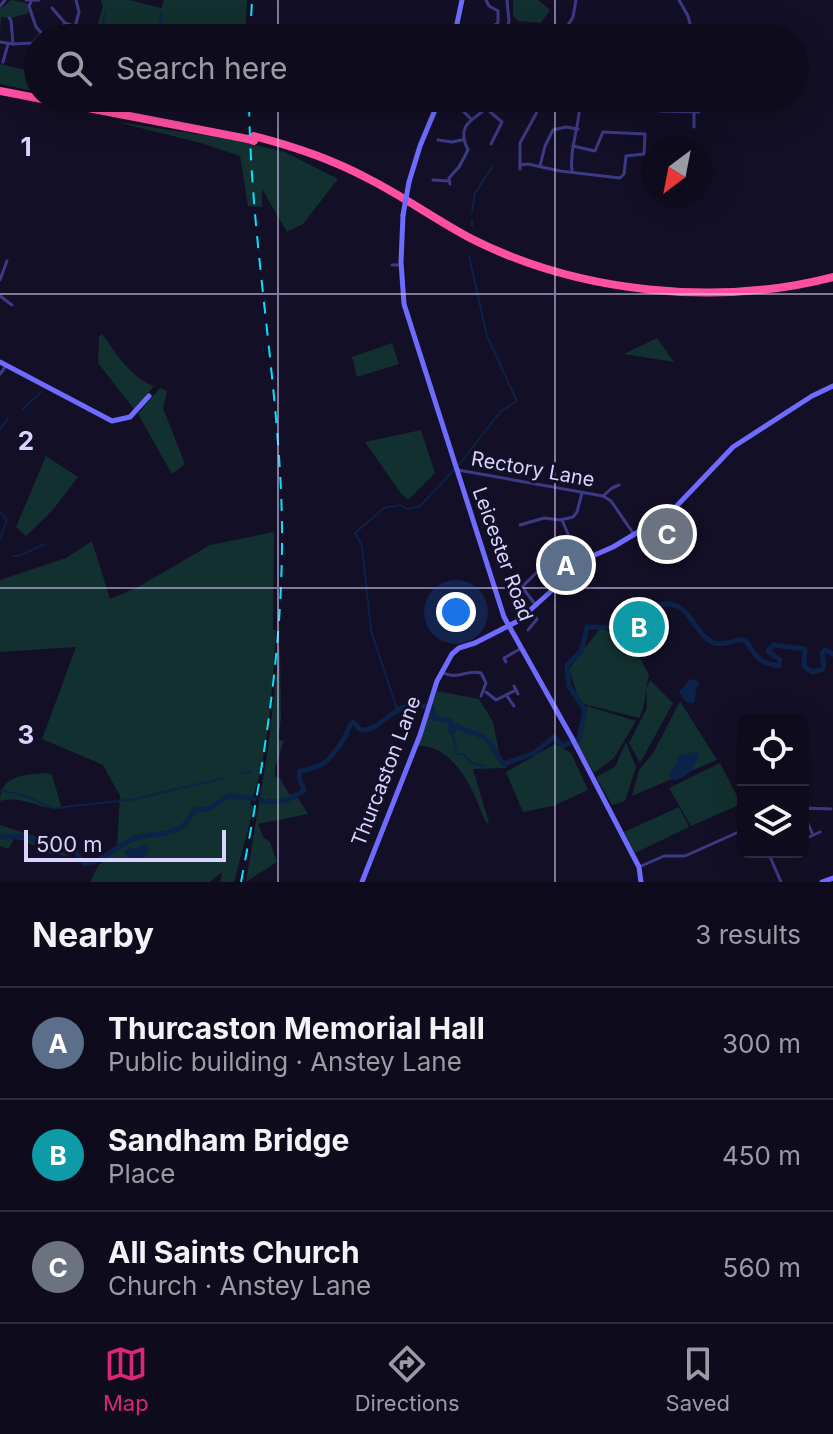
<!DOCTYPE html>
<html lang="en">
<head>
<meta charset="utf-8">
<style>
  body { margin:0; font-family:Inter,sans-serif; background:#171425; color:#f1f3f6 }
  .controls { position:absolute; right:24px; bottom:24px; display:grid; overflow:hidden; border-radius:12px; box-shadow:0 8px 32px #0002 }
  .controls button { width:72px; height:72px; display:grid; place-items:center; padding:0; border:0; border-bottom:2px solid #2e2b3b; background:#0e0b1c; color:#f1f3f6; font:40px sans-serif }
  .compass { position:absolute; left:641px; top:136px; width:72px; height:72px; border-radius:50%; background:#0e0b1c; box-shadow:0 8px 32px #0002; rotate:212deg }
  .scale { position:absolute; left:24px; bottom:20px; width:202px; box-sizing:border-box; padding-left:8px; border:4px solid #d9d4ff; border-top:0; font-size:22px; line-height:28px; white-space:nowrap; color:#d9d4ff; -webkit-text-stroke:6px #130f26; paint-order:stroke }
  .you { position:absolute; left:456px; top:612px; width:28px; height:28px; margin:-20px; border:6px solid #fff; border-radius:50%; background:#1a73e8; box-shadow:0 0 0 12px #1a73e833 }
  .badge { display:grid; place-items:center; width:52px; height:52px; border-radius:50%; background:#db2777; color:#fff; font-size:26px; font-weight:700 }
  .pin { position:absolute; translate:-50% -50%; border:4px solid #fff; box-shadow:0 2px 8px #0006 }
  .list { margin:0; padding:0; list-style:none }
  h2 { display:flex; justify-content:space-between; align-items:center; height:104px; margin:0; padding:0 32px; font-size:34px }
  h2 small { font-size:26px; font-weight:400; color:#9b9ba3 }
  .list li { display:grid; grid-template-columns:52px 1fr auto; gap:24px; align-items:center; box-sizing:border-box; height:112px; padding:0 32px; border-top:2px solid #2e2b3b }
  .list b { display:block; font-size:30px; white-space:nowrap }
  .list p { margin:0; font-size:26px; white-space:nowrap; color:#9b9ba3 }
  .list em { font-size:26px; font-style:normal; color:#9b9ba3 }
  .icon { flex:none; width:44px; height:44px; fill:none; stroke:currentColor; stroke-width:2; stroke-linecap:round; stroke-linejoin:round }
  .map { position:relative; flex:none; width:833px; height:882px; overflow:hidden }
  .search { position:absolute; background:#0e0b1c; box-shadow:0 8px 32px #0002; left:24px; right:24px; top:24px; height:88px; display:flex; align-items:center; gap:20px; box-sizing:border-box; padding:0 28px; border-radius:44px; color:#9b9ba3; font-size:30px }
  .sheet { height:440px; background:#0e0b1c }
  nav { display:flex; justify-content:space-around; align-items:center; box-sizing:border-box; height:112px; border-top:2px solid #2e2b3b; background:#0e0b1c; font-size:22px; color:#9b9ba3 }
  nav a { display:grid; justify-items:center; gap:4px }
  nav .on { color:#db2777 }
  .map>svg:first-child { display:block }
  .green { fill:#12302f }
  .water { fill:#0c2248 }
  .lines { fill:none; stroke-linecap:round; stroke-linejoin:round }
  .stream { stroke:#0c2248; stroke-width:2 }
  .river { stroke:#0c2248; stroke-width:5 }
  .street { stroke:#3d3a85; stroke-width:3 }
  .secondary { stroke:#6f6bff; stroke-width:5 }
  .highway { stroke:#ff4fa3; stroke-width:8 }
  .rail { stroke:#00e5ff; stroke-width:2; stroke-dasharray:12 10; stroke-linecap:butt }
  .secondary-bridge { stroke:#6f6bff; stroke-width:5 }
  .highway-bridge { stroke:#ff4fa3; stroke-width:8 }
  .grid { fill:none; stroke:#d9d4ff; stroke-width:2; stroke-opacity:0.55 }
  .labels { text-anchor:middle; stroke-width:6; stroke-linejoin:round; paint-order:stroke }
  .street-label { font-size:20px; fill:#d9d4ff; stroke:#130f26 }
  .grid-label { font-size:26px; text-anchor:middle; font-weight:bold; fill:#d9d4ff; stroke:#130f26; stroke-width:6; stroke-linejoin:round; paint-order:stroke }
</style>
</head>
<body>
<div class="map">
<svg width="833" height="882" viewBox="0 0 833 882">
  <rect width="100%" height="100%" fill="#130f26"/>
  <g class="green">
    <polygon points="11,0 27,3 29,13 11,18 1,17 0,33 0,9"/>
    <polygon points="101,0 129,0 161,8 164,0 247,0 245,38 93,38 103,7"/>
    <polygon points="513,0 538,0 550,10 541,23 518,21 513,16"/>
    <polygon points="0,64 38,73 38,92 0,84"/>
    <polygon points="91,98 245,98 245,107 189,109 159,103 107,101"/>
    <polygon points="112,121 234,140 285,152 338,179 303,224 287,232 262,189 262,207 248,206 240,156 201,143"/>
    <path d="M102,334C116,353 130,377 154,386L134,409L98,363L99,336Z"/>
    <polygon points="657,338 674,362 624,354"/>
    <polygon points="392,343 399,364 357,377 352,357"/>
    <polygon points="160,388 167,391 163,408 185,464 172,474 138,414"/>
    <polygon points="421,430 435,473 408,500 402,495 365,442"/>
    <polygon points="46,456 78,477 52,511 26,536 16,527"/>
    <polygon points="672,513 689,546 671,553 651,524"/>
    <path d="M274,532L273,630H276C273,679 269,760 250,804L254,807L234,882H220L222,872L210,882H90L98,866L117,846L120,796L103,765L42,739L76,647L0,652V580L66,558L92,541L110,599L138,587L210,545Z"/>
    <path d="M601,627L634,647L649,675C644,690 647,705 639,718L580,703L569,669Z"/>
    <polygon points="280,644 281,718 278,740 284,741 275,767 275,777 279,777 290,795 295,793 308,814 258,824 263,837 270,842 277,862 246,882 268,748"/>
    <polygon points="650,680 673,703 640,763 629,743 647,708 646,689"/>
    <path d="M437,691L479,699L493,722L501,762L507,768L473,769L489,823H486C474,794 457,745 418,746Z"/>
    <polygon points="680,701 717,760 632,796 639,770 654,752"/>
    <polygon points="587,706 636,721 614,758 594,773 578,744"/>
    <polygon points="626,742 636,767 625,801 612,805 596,777 615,767"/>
    <polygon points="555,744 571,753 588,790 553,806 523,812 506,772"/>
    <polygon points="720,763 741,804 691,826 669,788"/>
    <path d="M47,773L52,775L62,809C38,810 25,795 0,801C0,774 27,775 47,773Z"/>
    <polygon points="679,807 689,827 635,853 624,832"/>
    <polygon points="0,825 50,841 69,856 50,854 23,840 14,839 8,849 0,846"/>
  </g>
  <g class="water">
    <polygon points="694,679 700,683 696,689 695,702 690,704 683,699 679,692 689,680"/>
    <path d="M697,752L699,754C694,769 690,775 675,781L668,775L677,763L678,755Z"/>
    <polygon points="142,844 147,846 149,852 138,862 123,853 130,847 135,850"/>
  </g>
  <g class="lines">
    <g class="stream">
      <polyline points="99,38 106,11"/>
      <polyline points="159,38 161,14"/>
      <polyline points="472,212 475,193 492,167"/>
      <polyline points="472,226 472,221"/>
      <polyline points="23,409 41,392"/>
      <polyline points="0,429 8,418"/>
      <polyline points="459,465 501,411 517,401 487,336 469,256"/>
      <polyline points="0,512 7,520 0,538"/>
      <path d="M13,556C25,557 33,547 44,545"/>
      <polyline points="397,709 371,631 362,546 355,533 384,508 400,505 407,509 420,506 454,470"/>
      <polyline points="452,731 457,754 463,754 471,763 484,766"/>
      <polyline points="241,773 251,771"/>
      <polyline points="0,790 26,796 52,808"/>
      <polyline points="138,798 225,778"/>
      <polyline points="55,808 137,799"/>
    </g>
    <g class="river">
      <path d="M261,800C279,804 290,801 304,790L299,778L300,771C326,767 329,760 343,740C348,733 347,728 353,722L361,730C385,731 394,695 432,708L434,718L451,721L450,731H453L457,726C466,732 475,732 483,737C494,744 495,756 504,764L534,753L554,737L563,746L579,739L585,710L569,686L567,665L582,650L587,627L643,628L645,609C692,589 689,633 714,643C726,647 734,638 745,640C756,655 757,663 779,666L780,660L768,651L773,645L805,649L804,666L812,672L822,670L824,665L822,653L825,650L833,654"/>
      <path d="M0,837L26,836L51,850L75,851L85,864C104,862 117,844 136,838C149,834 169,835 180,828C189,823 189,815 196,809H208L228,796L254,799"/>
    </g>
    <g class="street">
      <polyline points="26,0 39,0"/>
      <polyline points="679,0 688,16 694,38"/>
      <polyline points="31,2 29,6 36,27 46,38"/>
      <polyline points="0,6 5,0"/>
      <polyline points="52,8 65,23 91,32"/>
      <polyline points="9,18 11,20 13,44"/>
      <polyline points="75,27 79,12 76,0"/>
      <polyline points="54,38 65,23"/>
      <polyline points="472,38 475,27 490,28 498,23 498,11 489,6 486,0"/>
      <polyline points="504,38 509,21 507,0"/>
      <polyline points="560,38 573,17 576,0"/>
      <polyline points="0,42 13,44 33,43 41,34"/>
      <polyline points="33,43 35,62"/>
      <polyline points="3,62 8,44"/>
      <polyline points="468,98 462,110 471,119"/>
      <polyline points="548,98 558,103 580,101"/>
      <polyline points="445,107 461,110"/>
      <polyline points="488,110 502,122 491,144"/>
      <polyline points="660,111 699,112"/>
      <polyline points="694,127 694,98"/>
      <polyline points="438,140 452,142 462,140"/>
      <polyline points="520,165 528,164 560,171 620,178 624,174 626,156 644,154 645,134 603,132 595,151 573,146"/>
      <polyline points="540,166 545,146 553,130 566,127 578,129"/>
      <polyline points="520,169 520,143 536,114 540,98"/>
      <path d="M572,172C569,147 581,123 580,98"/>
      <polyline points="433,180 448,181"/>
      <path d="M450,184L449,178L459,167L468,150C452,117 485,120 493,98"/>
      <polyline points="392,265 401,265"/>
      <polyline points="0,280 7,261"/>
      <polyline points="0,296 12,305"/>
      <polyline points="0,374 6,366"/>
      <polyline points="458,470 603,496 611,501 633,533"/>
      <polyline points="603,496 612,488 619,485"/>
      <polyline points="562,520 572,543"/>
      <polyline points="520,525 544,518 560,520 573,517 577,512 582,493"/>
      <polyline points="535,604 522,587 536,573"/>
      <polyline points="528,630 537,619 530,610"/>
      <polyline points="506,662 504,658 520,649"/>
      <path d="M441,672C458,681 466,669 481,673L486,683L481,696"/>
      <polyline points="514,686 518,694"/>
      <polyline points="486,692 496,700 516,690"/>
      <polyline points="507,696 514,706"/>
      <polyline points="803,808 831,809"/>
      <polyline points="803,812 813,835"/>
      <polyline points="803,840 820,832"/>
      <polyline points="768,852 781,882"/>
      <polyline points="639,867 664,856 685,856 743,830"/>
    </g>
    <g class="secondary">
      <polyline points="454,38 462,0"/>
      <polyline points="409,182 420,146 440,98"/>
      <polyline points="403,215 401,262 404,304 504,617 572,738 627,844 639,867 641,882"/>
      <polyline points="0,362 112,421 130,417 149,396"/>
      <polyline points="362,882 420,735 437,681 452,654 459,648 475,643 518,621 588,558 613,547 670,513 733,447 812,396 833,386"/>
      <polyline points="822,882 833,878"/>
    </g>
    <g class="highway">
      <polyline points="0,91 248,139"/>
      <path d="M254,136C293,146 332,159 367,178C403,196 436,220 472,239C579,293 717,307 833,277"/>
    </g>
    <g class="rail">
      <polyline points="250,38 252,0"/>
      <path d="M241,882C266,752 287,624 281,491C275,360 250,229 249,98"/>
    </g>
    <polyline class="secondary-bridge" points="403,215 409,182"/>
    <polyline class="highway-bridge" points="248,139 254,141"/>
  </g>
  <path class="grid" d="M278,0V38M555,0V38M278,98V882M555,98V882M0,294H833M0,588H833"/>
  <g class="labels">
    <g class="street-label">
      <text transform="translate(533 469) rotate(10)" y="7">Rectory Lane</text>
      <text transform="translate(503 554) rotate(70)" y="7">Leicester Road</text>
      <text transform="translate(386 771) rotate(-69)" y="7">Thurcaston Lane</text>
    </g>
  </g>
  <g class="grid-label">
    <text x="26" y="156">1</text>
    <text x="26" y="450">2</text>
    <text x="26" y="744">3</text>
  </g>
</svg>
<div class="controls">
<button><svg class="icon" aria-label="locate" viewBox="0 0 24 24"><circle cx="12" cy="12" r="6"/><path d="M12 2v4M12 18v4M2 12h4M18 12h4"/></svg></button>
<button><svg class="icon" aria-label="layers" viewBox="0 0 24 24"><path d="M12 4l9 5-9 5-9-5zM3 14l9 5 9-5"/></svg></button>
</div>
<svg class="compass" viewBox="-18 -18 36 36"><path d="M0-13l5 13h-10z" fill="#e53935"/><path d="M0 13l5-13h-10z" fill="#9b9ba3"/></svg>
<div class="scale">500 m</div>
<div class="you"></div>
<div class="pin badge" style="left:566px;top:565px;background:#5c6f8a">A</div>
<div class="pin badge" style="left:639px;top:627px;background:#0f9aa8">B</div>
<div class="pin badge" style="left:667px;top:534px;background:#6b7280">C</div>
<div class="search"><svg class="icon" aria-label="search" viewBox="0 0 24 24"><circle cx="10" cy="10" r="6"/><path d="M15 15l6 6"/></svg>Search here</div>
</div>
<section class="sheet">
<h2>Nearby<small>3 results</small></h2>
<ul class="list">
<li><span class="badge" style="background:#5c6f8a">A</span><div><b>Thurcaston Memorial Hall</b><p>Public building · Anstey Lane</p></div><em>300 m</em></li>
<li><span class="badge" style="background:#0f9aa8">B</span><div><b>Sandham Bridge</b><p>Place</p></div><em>450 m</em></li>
<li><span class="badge" style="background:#6b7280">C</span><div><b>All Saints Church</b><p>Church · Anstey Lane</p></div><em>560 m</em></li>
</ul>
</section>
<nav>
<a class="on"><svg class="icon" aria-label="map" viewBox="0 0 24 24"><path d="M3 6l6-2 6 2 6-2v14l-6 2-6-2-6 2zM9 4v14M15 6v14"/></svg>Map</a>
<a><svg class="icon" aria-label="directions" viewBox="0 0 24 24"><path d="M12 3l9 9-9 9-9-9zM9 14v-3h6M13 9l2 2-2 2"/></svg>Directions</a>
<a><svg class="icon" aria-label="saved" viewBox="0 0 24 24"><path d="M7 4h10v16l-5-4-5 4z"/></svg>Saved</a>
</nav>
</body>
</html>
